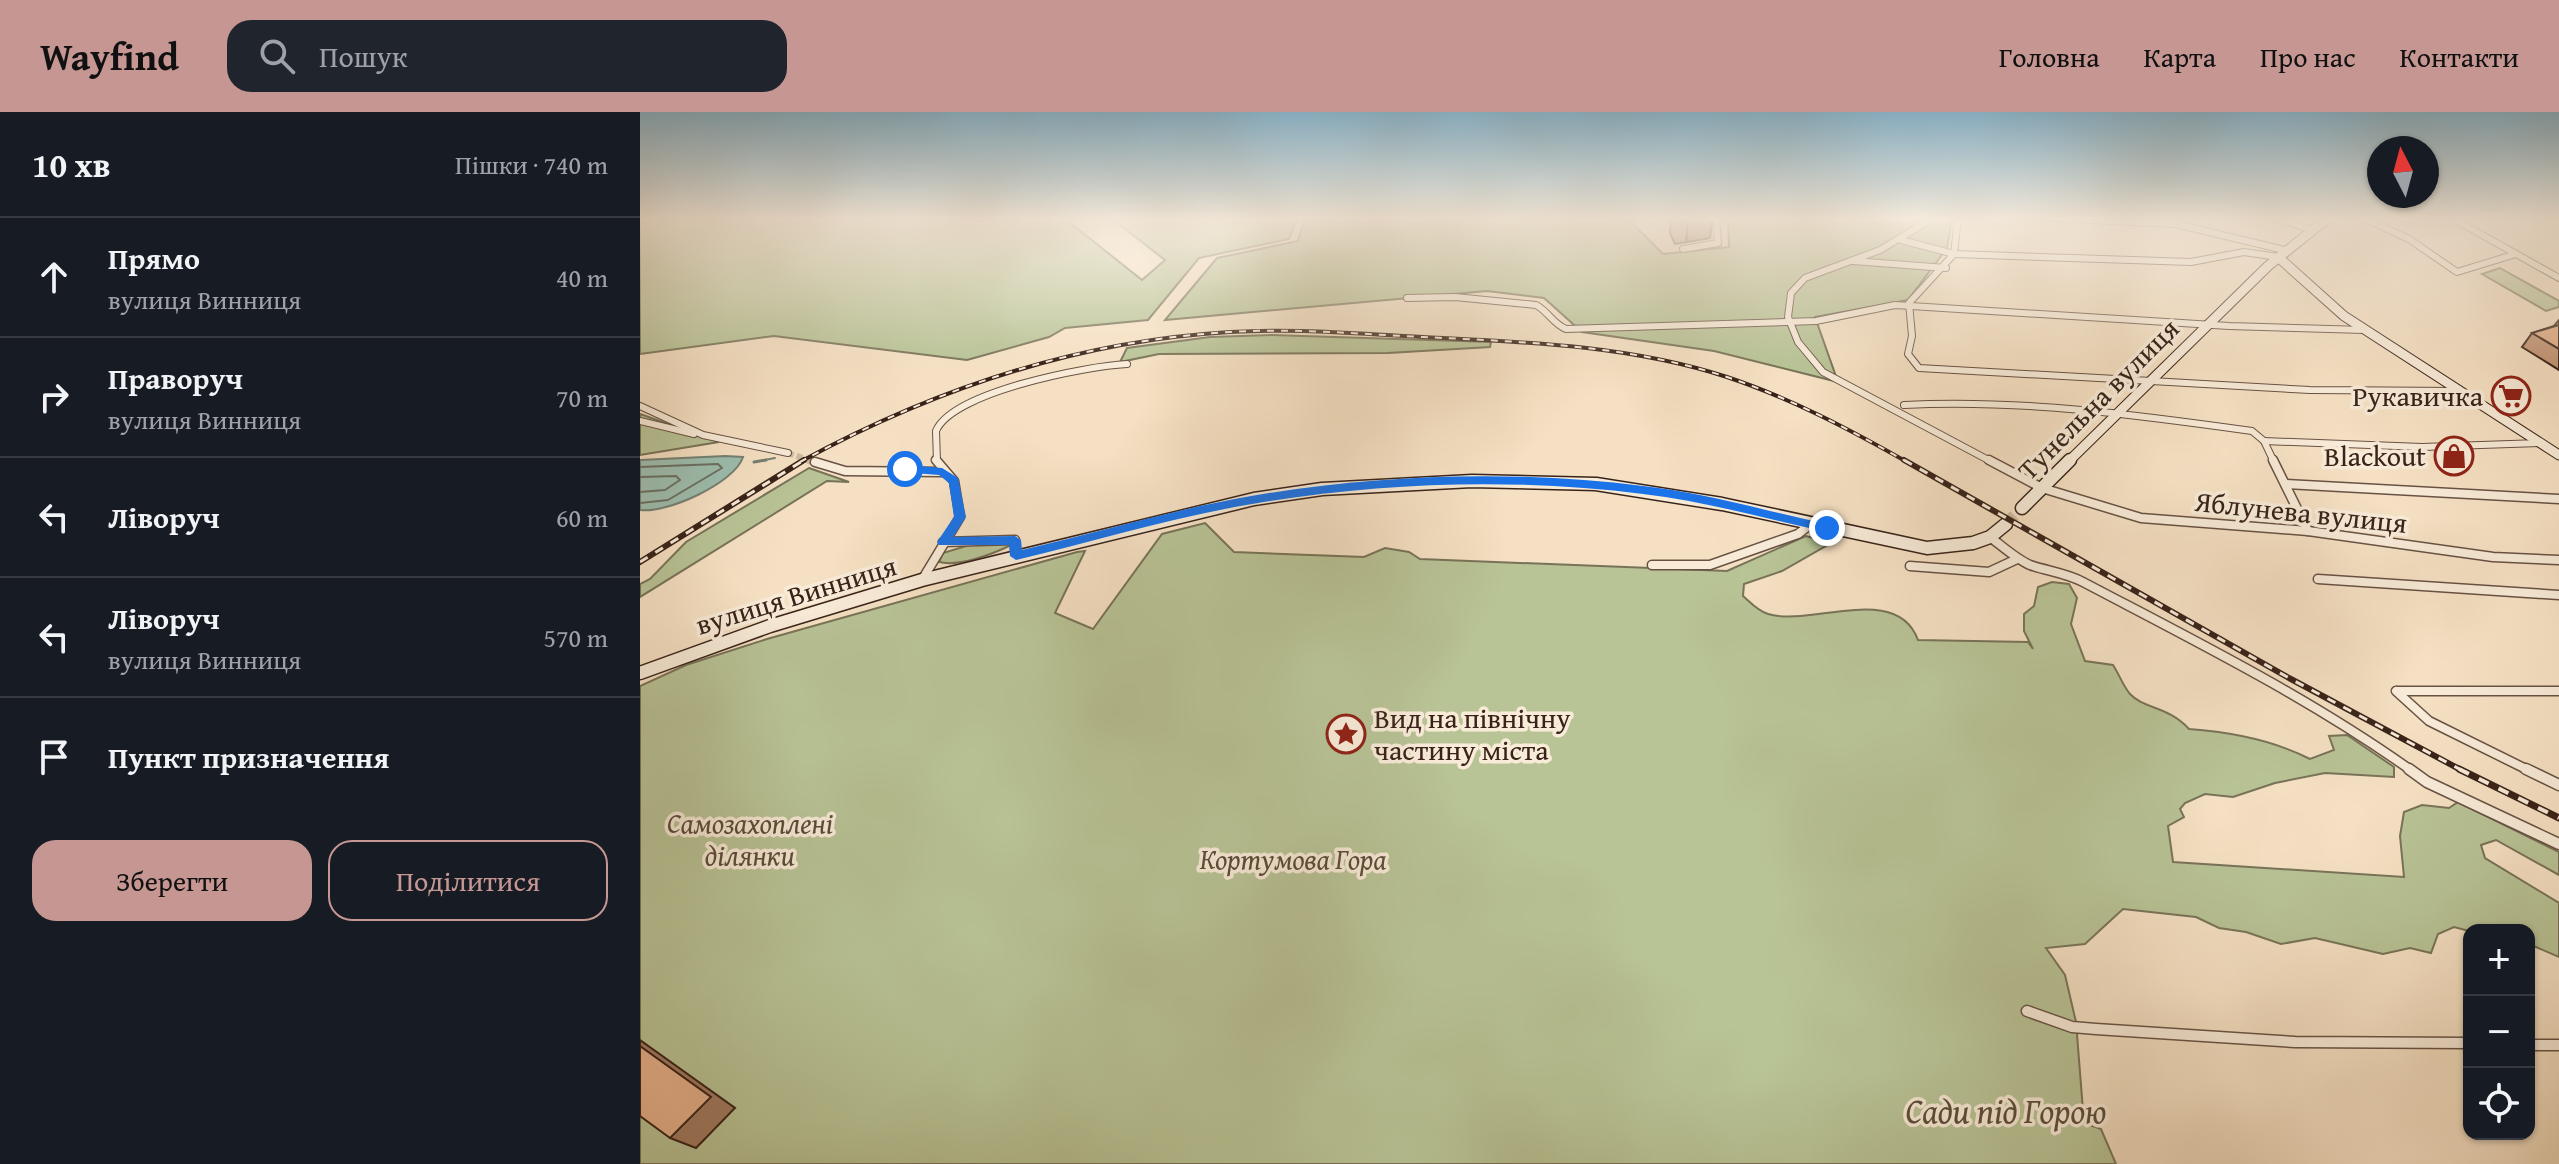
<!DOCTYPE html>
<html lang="uk">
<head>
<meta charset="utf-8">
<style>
  body { margin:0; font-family:"Gentium Book Plus",serif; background:#20242c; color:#f1f3f6 }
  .controls { position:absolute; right:24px; bottom:24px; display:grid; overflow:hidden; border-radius:16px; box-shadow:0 2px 6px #0004 }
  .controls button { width:72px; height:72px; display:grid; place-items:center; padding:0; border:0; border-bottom:2px solid #363941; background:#171b24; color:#f1f3f6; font:40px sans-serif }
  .compass { position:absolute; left:1727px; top:24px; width:72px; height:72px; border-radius:50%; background:#171b24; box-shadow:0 2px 6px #0004; rotate:354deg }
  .stop { position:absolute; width:24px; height:24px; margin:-18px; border:6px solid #1a73e8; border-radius:50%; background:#fff }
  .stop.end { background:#1a73e8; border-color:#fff; box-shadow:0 2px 8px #0008 }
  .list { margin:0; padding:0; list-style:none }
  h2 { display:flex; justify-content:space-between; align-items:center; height:104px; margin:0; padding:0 32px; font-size:34px }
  h2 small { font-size:26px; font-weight:400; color:#9ea1a6 }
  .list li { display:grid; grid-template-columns:52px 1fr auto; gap:24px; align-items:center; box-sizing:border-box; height:120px; padding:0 32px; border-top:2px solid #363941 }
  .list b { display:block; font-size:30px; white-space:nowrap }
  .list p { margin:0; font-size:26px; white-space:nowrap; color:#9ea1a6 }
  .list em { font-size:26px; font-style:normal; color:#9ea1a6 }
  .actions { display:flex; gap:16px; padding:24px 32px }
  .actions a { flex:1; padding:18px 0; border:2px solid #c59692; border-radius:24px; text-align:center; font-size:28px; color:#c59692 }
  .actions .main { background:#c59692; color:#111 }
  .icon { flex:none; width:44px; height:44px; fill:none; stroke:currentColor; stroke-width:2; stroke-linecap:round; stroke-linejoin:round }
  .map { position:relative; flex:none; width:1919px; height:1052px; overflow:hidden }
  header { display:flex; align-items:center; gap:48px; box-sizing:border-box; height:112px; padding:0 40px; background:#c59692; color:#111 }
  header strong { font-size:38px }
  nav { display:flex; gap:44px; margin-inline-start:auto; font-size:28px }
  .search { width:560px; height:72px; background:#20242c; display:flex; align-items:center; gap:20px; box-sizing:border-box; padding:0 28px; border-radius:24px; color:#9ea1a6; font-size:30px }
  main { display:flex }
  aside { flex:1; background:#171b24 }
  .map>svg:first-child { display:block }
  .green { fill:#b8c396; stroke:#787358; stroke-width:2 }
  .water { fill:#9dbeaf; stroke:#758073; stroke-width:2 }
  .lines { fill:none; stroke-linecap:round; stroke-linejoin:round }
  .shore { stroke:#6b7064; stroke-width:2 }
  .stream-far1 { stroke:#758073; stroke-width:2 }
  .stream { stroke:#758073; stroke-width:3 }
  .street-tunnel-far1 { stroke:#cfbaa1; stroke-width:6; stroke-dasharray:6 3; stroke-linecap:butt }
  .street-tunnel { stroke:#cfbaa1; stroke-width:8; stroke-dasharray:8 4; stroke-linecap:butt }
  .secondary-tunnel { stroke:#cfbaa1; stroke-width:12; stroke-dasharray:12 6; stroke-linecap:butt }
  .street-far2-casing { stroke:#685244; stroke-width:8 }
  .street-far1-casing { stroke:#685244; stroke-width:11 }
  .street-casing { stroke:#685244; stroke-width:13 }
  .secondary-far1-casing { stroke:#392319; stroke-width:11 }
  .secondary-casing { stroke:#392319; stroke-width:15 }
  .street-far2 { stroke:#f8ebd8; stroke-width:6 }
  .street-far1 { stroke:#f8ebd8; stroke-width:8 }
  .street { stroke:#f8ebd8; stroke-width:10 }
  .secondary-far1 { stroke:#f8ebd8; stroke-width:9 }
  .secondary { stroke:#f8ebd8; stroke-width:12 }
  .rail-far2-casing { stroke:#392319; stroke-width:4 }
  .rail-far1-casing { stroke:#392319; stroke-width:6 }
  .rail-casing { stroke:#392319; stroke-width:7 }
  .rail-far2 { stroke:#f8ebd8; stroke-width:2; stroke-dasharray:7; stroke-linecap:butt }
  .rail-far1 { stroke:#f8ebd8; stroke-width:3; stroke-dasharray:9; stroke-linecap:butt }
  .rail { stroke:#f8ebd8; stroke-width:4; stroke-dasharray:11; stroke-linecap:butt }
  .wall { fill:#c49778; stroke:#392319; stroke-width:2 }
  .shaded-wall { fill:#a07b61; stroke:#392319; stroke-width:2 }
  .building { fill:#e4b08b; stroke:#392319; stroke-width:2 }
  .route { fill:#1a73e8 }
  .labels { text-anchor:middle; stroke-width:7; stroke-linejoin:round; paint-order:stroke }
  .poi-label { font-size:28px; fill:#392319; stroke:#f8ebd8; text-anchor:end }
  .street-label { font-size:28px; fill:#392319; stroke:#f8ebd8 }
  .park-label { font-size:28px; font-style:italic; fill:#594b38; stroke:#f8ebd8 }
  .near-park-label { font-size:34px; font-style:italic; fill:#594b38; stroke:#f8ebd8 }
</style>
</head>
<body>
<header>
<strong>Wayfind</strong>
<div class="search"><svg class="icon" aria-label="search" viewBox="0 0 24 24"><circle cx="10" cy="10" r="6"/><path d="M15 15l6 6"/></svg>Пошук</div>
<nav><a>Головна</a><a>Карта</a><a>Про нас</a><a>Контакти</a></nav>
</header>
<main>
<aside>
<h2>10 хв<small>Пішки · 740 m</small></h2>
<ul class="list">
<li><svg class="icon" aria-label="ahead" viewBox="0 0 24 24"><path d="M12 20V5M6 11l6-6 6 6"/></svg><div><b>Прямо</b><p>вулиця Винниця</p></div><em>40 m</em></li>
<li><svg class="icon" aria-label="right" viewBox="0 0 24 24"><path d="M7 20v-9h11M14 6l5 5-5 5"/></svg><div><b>Праворуч</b><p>вулиця Винниця</p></div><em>70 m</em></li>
<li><svg class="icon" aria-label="left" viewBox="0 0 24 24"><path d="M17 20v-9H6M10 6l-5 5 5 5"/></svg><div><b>Ліворуч</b></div><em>60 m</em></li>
<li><svg class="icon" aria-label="left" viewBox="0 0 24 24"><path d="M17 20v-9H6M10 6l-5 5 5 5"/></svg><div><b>Ліворуч</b><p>вулиця Винниця</p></div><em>570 m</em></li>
<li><svg class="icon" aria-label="arrive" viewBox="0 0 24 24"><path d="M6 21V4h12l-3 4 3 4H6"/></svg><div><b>Пункт призначення</b></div></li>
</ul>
<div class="actions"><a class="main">Зберегти</a><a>Поділитися</a></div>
</aside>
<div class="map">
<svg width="1919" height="1052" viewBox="0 0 1919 1052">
  <rect width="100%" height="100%" fill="#f5e0c3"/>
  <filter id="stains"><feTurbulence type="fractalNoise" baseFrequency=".0025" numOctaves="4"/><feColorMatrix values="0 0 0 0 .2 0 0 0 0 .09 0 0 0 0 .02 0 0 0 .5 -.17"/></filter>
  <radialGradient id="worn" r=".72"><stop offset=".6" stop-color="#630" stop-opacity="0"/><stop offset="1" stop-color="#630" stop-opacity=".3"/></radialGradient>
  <g class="green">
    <polygon points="0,106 424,106 502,168 525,148 471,106 657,106 649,127 559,146 508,208 425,216 409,225 327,248 134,224 0,242"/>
    <polygon points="665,106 987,106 1023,142 1089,135 1088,106 1312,106 1307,136 1268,188 1175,205 1198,270 1074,239 942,220 904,186 847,179 525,208 577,146 658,129"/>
    <polygon points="1860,156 1919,189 1919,195 1906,199 1842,162"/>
    <polygon points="632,223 851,230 850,235 748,241 519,242 480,250 487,236 570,225"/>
    <polygon points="0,302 79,330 0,343"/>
    <polygon points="169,356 209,370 187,369 0,485 0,472 10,467 46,430"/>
    <path d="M565,411L594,440L724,445L745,436L769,440L780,447L1087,459L1166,424L1191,431L1142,459L1104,472L1103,484C1111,491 1118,499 1128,502C1172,515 1257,470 1278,528L1388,530L1393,537L1384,519V502L1394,494L1398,475L1412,470L1429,472L1437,486L1431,512L1445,549L1473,553C1479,562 1483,574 1490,582C1504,597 1528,594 1549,617C1591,620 1633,628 1670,647L1694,638L1689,624L1707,623L1754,655V665L1685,661L1635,671L1593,685L1565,682L1545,691L1540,697L1544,705L1528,714L1533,750L1764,765L1760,724L1764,700L1782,693L1809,696L1818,690L1919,740V763L1856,728L1841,733L1845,746L1919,791V845L1889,832V818L1829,819L1814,815L1798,822L1791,841L1770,836L1743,842L1675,826L1641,832L1606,820L1579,816L1556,805L1483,797L1445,832L1406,836L1425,863L1436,910L1444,1011L1461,1017L1476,1052H0V574L46,553L127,527L437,440L445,439L415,501L453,517L522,422Z"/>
    <path d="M368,430L371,433C353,442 319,455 299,450L303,441L336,431Z"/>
  </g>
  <path class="water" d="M85,344L103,345C95,371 26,402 0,398V348Z"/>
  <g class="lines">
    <g class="shore">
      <polyline points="0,355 78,352 82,356 28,388 0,391"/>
      <polyline points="0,365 36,364 40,368 25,378 0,380"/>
    </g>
    <polyline class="stream-far1" points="115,350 135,346"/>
    <polyline class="stream" points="114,350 126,348"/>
    <polyline class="street-tunnel-far1" points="148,341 174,350"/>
    <polyline class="street-tunnel" points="168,348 175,350"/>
    <polyline class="secondary-tunnel" points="1366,412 1382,396"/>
    <g class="street-far2-casing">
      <g id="street-far2">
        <polyline points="1293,106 1240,138 1165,166 1151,181 1148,205 1158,230 1183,260 1352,350"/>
        <polyline points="1318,106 1314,142 1269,191 1272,224 1268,242 1279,256 1670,278 1819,279"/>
        <polyline points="1411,106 1536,112 1644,138"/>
        <polyline points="1635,106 1670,117"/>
        <polyline points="1723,106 1769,127 1817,160 1876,142"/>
        <polyline points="1812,106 1919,166"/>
        <polyline points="1261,128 1314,142 1551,150 1604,140 1638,145"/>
        <polyline points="1043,137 1078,131 1076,106"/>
        <polyline points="1213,149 1306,156"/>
        <path d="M767,186L815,185L896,193C909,200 912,211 926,217L1176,209L1255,193L1589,214L1724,218"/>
        <path d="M1264,293C1380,287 1497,303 1612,319L1624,329L1634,350"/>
        <polyline points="0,294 63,323 148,341"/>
        <polyline points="0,309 54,322"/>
        <polyline points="1624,329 1782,335 1900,331"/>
        <path d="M297,350L296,319C312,280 447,254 487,252"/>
      </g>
    </g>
    <g class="street-far1-casing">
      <g id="street-far1">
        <polyline points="1349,348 1402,376 1501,406 1668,419 1853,445 1919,448"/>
        <polyline points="1633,348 1668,419"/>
        <polyline points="175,350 205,359 302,360"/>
        <polyline points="1646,372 1919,387"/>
        <path d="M1350,425C1362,434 1376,447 1390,453C1407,459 1426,461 1443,470C1555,529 1668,585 1772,659"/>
        <polyline points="303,430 375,428 376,444"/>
        <polyline points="1012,453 1070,453 1158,422 1171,412"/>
        <polyline points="1270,454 1349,460 1377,447"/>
        <polyline points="1678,467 1919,483"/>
        <polyline points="282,468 320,405 314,369 296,348"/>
        <polyline points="1756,579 1789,609 1890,659"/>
        <polyline points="1757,579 1919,579"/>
      </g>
    </g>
    <g class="street-casing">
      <g id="street">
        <polyline points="1769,657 1787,670 1919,732"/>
        <polyline points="1886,657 1919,673"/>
        <polyline points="1387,899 1432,915 1456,917 1655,930 1829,931"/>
        <polyline points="1889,933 1919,933"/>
      </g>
    </g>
    <g class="secondary-far1-casing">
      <g id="secondary-far1">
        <polyline points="1638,145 1704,204 1919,343"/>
        <polyline points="1428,350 1628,154 1688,106"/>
      </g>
    </g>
    <g class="secondary-casing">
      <g id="secondary">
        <polyline points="1382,396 1430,348"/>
        <polyline points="0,561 130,514 282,468 614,387 682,377 832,369 956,372 1082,392 1287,436 1333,431 1350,425 1366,412"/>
      </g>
    </g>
    <use href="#street-far2" class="street-far2"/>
    <use href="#street-far1" class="street-far1"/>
    <use href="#street" class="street"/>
    <use href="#secondary-far1" class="secondary-far1"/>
    <use href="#secondary" class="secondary"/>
    <g class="rail-far2-casing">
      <path id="rail-far2" d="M160,350C294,277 436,229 590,220C654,216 718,222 783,225C885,230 989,233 1087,265C1150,286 1209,317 1267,350"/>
    </g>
    <g class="rail-far1-casing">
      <g id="rail-far1">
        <polyline points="1264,348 1649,566 1823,659"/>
        <polyline points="0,450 164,348"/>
      </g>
    </g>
    <g class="rail-casing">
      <polyline id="rail" points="1819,657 1919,706"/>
    </g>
    <use href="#rail-far2" class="rail-far2"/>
    <use href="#rail-far1" class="rail-far1"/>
    <use href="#rail" class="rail"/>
  </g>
  <g class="wall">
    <polygon points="1023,106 1072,106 1070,126 1035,132 1030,121 1031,110"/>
    <polygon points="1919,208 1919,258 1882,235 1892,221 1914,214"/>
  </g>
  <g class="shaded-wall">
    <polygon points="1048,106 1072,106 1070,126 1046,130"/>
    <polygon points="0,928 95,996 56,1036 30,1026 0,934"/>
  </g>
  <g class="building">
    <polygon points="1919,213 1919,237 1892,221"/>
    <polygon points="0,934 71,985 30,1026 0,1004"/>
  </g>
  <linearGradient id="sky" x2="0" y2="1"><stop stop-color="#8ab8d1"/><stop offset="0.42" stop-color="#faf1e4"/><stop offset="1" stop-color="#faf1e4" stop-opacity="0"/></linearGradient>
  <rect width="1919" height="254" fill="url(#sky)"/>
  <path class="route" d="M265,353L302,356L318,366L326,405L313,425L375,424L381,428L382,438C460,420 538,396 617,383C743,362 877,358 1003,374C1065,381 1126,399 1187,412L1193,416L1187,420C1126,407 1065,389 1003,382C877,366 743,370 618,391C537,404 456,429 376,448L370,444L369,433H299L297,430L314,405L309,371L299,363L261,360L259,357Z"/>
  <defs>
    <g id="supermarket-ring" transform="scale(2)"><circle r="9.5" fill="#f8ebd8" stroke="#8f2418" stroke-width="1.5"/><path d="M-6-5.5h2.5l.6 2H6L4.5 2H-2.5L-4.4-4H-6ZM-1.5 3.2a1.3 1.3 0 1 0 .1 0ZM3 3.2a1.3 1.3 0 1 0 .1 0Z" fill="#8f2418"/></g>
    <g id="shop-ring" transform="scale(2)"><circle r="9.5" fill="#f8ebd8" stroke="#8f2418" stroke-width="1.5"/><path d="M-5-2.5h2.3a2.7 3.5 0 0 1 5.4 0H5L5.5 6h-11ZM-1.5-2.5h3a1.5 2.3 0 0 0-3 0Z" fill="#8f2418"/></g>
    <g id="sight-ring" transform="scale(2)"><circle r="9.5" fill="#f8ebd8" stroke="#8f2418" stroke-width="1.5"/><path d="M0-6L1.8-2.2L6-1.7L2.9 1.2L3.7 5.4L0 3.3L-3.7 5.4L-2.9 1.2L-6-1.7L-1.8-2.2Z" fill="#8f2418"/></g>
  </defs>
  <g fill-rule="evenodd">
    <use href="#supermarket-ring" x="1871" y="284"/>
    <use href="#shop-ring" x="1814" y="344"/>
    <use href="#sight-ring" x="706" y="622"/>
  </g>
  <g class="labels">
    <g class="poi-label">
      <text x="1843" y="294">Рукавичка</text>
      <text x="1786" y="354">Blackout</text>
      <text x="734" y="616" text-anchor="start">Вид на північну<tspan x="734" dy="32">частину міста</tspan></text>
    </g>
    <g class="street-label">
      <text transform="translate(1458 287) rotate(-45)" y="10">Тунельна вулиця</text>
      <text transform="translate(1661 400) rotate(6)" y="10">Яблунева вулиця</text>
      <text transform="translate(156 483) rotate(-17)" y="10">вулиця Винниця</text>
    </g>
    <g class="park-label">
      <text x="110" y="721">Самозахоплені<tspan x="110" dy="32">ділянки</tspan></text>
      <text x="653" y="757">Кортумова Гора</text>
    </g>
    <g class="near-park-label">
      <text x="1366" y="1011">Сади під Горою</text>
    </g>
  </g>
  <rect width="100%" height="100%" filter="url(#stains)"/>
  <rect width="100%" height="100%" fill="url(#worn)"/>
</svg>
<div class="controls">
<button>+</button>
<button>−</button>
<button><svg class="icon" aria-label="locate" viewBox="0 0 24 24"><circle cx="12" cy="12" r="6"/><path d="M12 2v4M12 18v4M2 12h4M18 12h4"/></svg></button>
</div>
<svg class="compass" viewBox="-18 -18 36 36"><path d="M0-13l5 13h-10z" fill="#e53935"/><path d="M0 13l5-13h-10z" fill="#9ea1a6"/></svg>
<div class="stop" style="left:265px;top:357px"></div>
<div class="stop end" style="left:1187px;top:416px"></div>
</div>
</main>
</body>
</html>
